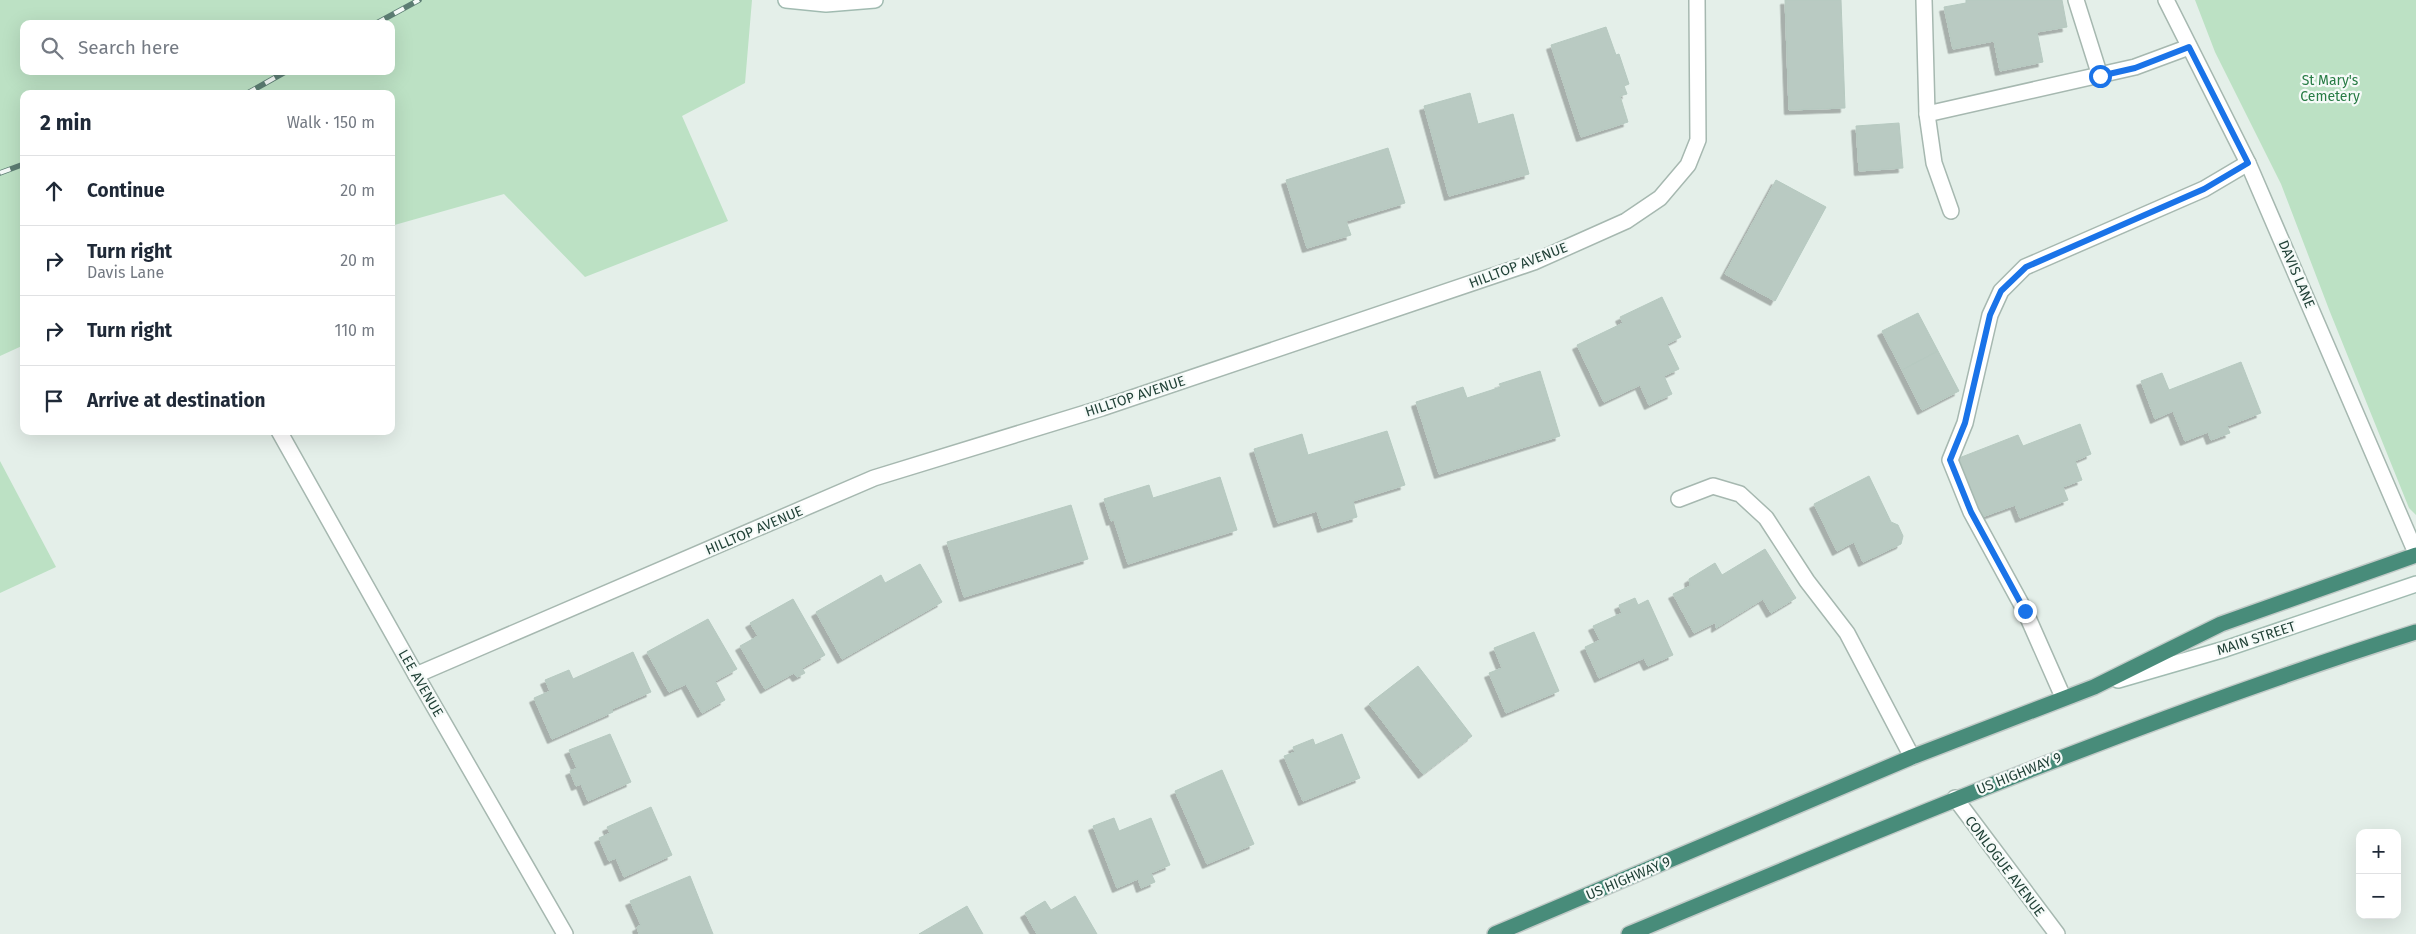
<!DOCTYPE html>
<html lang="en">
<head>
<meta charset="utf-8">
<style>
  body { margin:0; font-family:"Fira Sans",sans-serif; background:#f6f6f7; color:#1f2937 }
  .controls { position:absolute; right:15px; bottom:15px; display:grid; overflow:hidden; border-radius:10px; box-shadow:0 5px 20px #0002 }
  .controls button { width:45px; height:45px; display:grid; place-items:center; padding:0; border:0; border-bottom:1px solid #e0e1e3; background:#fff; color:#1f2937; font:25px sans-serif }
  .stop { position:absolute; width:15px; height:15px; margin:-11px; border:4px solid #1a73e8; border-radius:50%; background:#fff }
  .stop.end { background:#1a73e8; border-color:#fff; box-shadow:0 1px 5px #0008 }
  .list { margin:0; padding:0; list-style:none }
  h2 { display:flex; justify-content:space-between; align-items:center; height:65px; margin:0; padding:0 20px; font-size:21px }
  h2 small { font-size:16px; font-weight:400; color:#747a83 }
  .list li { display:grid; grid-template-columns:32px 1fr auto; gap:15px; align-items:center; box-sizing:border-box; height:70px; padding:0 20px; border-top:1px solid #e0e1e3 }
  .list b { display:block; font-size:19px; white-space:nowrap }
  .list p { margin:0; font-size:16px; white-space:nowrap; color:#747a83 }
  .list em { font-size:16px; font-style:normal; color:#747a83 }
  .icon { flex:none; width:28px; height:28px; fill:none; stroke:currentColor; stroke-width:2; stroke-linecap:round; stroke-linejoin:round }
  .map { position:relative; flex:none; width:2416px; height:934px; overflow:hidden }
  .search { position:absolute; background:#fff; box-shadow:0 5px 20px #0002; left:20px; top:20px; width:375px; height:55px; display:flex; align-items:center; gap:12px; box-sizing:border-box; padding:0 18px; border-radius:10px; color:#747a83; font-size:19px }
  .panel { position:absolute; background:#fff; box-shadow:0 5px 20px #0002; left:20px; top:90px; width:375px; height:345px; border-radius:10px }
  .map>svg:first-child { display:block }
  .green { fill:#bce1c4; fill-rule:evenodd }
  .building { fill:#b9cac2; stroke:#b6c9c0; filter:url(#shadow) }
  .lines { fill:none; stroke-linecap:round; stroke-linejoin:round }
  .service-casing { stroke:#a6b8b0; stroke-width:18 }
  .minor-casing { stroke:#a6b8b0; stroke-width:18 }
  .secondary-casing { stroke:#a1bbb1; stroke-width:18 }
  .trunk-casing { stroke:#c1cac7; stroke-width:18 }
  .service { stroke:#fff; stroke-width:15 }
  .minor { stroke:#fff; stroke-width:15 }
  .secondary { stroke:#fff; stroke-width:15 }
  .trunk { stroke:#488c7a; stroke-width:15 }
  .rail-casing { stroke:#5c7d73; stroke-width:5.5 }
  .rail { stroke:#f5faf8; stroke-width:4; stroke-dasharray:11; stroke-linecap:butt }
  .route { stroke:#1a73e8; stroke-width:6 }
  .labels { text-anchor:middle; stroke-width:4.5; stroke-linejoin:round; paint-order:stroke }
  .park-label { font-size:14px; fill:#287c45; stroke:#f5faf8 }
  .street-label { font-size:14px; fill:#224238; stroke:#f5faf8 }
</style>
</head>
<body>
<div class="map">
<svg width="2416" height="934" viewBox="0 0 2416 934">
  <defs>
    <filter id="shadow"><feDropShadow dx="-4.5" dy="4.5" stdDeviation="0" flood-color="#0004"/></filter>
  </defs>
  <rect width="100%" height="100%" fill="#e4efe9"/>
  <g class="green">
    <path d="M0,0H752L745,83L682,116L728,221L585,277L504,194L391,226V94H24V345L0,356ZM24,24H391V71H24Z"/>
    <polygon points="2195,0 2416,0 2416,515 2409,508 2330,312 2281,184 2215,52"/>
    <polygon points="0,461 56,567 0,593"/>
  </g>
  <g class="building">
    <polygon points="1785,0 1841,0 1845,108 1789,110"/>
    <polygon points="1966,0 2062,0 2067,27 2037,32 2043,62 2000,71 1994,41 1953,49 1944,7 1966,3"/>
    <polygon points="1606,27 1616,55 1619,54 1629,84 1624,86 1627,94 1620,96 1628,122 1581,137 1551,45"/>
    <polygon points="1470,93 1478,124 1513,114 1529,174 1449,196 1424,106"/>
    <polygon points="1899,123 1903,168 1859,171 1856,126"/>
    <polygon points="1388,148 1405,203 1346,221 1351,235 1307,248 1286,180"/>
    <polygon points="1776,180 1826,207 1775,301 1725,274"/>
    <polygon points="1662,297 1681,337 1667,344 1679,369 1664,376 1672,394 1649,405 1640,385 1604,402 1577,345 1623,323 1620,317"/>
    <polygon points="1918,313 1938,351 1902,370 1882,331"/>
    <polygon points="1938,351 1959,391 1922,410 1902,370"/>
    <polygon points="2241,362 2261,413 2227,426 2230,433 2211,440 2208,432 2185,441 2173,411 2155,419 2141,381 2162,373 2169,390"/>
    <polygon points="1540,371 1560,436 1439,474 1416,402 1463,387 1467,398 1501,387 1499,384"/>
    <polygon points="2080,424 2091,454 2075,461 2082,480 2063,487 2068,500 2020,518 2015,505 1982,517 1959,458 2018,435 2023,446"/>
    <polygon points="1387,431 1405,485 1353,501 1357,517 1322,528 1317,511 1278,523 1254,449 1302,434 1308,455"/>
    <polygon points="1869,476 1891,522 1898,525 1903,536 1901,544 1863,562 1854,542 1837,551 1814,504"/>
    <polygon points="1220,477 1237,530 1128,564 1114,520 1111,521 1104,499 1149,485 1153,498"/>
    <polygon points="1071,505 1088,559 964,597 947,542"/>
    <polygon points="1765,549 1796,598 1771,613 1763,599 1716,628 1716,622 1694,633 1673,594 1690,586 1689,579 1715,563 1722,575"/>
    <polygon points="920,564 942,602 842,659 816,612 881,575 885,583"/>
    <polygon points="1635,598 1638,605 1648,600 1673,655 1648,666 1644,658 1599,678 1585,647 1600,640 1593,626 1622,613 1619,605"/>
    <polygon points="793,599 825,655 802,668 805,673 797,677 794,673 765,689 740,646 758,636 750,623"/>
    <polygon points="708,619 737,669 715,681 725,700 702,713 686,684 669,692 647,652"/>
    <polygon points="1534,632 1559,691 1506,713 1489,673 1502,668 1494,648"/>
    <polygon points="633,652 651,692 612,709 613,712 552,739 534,698 550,691 545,680 569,670 573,679"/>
    <polygon points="1418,666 1472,736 1423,774 1369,704"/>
    <polygon points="610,734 631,782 588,801 581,784 576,786 570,771 577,768 569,750"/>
    <polygon points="1342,734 1360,778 1303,801 1284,756 1295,752 1293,747 1313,739 1315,745"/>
    <polygon points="1222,770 1254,844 1207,864 1175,791"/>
    <polygon points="651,807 672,855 624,877 616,858 609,861 599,838 610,833 607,827"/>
    <polygon points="1114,818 1119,831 1151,818 1170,865 1151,873 1155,882 1141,888 1138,879 1117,888 1093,826"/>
    <polygon points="690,876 713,934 639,934 637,927 641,925 630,901"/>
    <polygon points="1075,896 1097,934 1037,934 1025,913 1045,901 1051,910"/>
    <polygon points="967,906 983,934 919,934"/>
  </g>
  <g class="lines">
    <g class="service-casing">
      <g id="service">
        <polyline points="1924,0 1927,114 2135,67 2189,47"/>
        <polyline points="2076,0 2100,76"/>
        <polyline points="1927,114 1934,163 1951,211"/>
        <polyline points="1679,499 1713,486 1740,494 1766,518 1807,581 1847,633 1912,757"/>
        <polyline points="2063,697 2025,611 1971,512 1950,460 1965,423 1990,315 2001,291 2025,267 2204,189 2248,163"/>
      </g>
    </g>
    <g class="minor-casing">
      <g id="minor">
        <polyline points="2166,0 2248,163 2416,553"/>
        <polyline points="279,431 416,675 565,934"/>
        <polyline points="416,675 874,478 1102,408 1534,262 1626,221 1660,198 1688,165 1698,140 1697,0"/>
        <polyline points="1955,798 2057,934"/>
      </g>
    </g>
    <g class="secondary-casing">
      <g id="secondary">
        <polyline points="786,0 826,4 875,0"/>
        <polyline points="2118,680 2225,649 2416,584"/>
      </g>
    </g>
    <g class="trunk-casing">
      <g id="trunk">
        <polyline points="1495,934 1912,757 2094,687 2221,624 2416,555"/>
        <path d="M1629,934C1888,826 2147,717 2416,632"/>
      </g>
    </g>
    <use href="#service" class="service"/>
    <use href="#minor" class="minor"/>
    <use href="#secondary" class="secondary"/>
    <use href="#trunk" class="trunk"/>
    <g class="rail-casing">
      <g id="rail">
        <polyline points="375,24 419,0"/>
        <polyline points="246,94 287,71"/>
        <polyline points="0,173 24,164"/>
      </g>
    </g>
    <use href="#rail" class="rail"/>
  </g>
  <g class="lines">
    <polyline class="route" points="2025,611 1971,512 1950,460 1965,423 1990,315 2001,291 2026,267 2204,189 2248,163 2189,47 2135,68 2100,76"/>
  </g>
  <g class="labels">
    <g class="park-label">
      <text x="2330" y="85">St Mary's<tspan x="2330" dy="16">Cemetery</tspan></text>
    </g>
    <g class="street-label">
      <text transform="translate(1518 265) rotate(-21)" y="5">HILLTOP AVENUE</text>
      <text transform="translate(2297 274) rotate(67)" y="5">DAVIS LANE</text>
      <text transform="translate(1135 396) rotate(-18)" y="5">HILLTOP AVENUE</text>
      <text transform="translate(754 530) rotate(-23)" y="5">HILLTOP AVENUE</text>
      <text transform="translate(2256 638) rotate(-18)" y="5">MAIN STREET</text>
      <text transform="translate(421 683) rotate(60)" y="5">LEE AVENUE</text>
      <text transform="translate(2019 773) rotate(-22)" y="5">US HIGHWAY 9</text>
      <text transform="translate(2005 866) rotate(53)" y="5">CONLOGUE AVENUE</text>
      <text transform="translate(1628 878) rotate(-23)" y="5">US HIGHWAY 9</text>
    </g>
  </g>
</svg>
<div class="controls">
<button>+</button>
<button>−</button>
</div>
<div class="stop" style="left:2100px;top:76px"></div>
<div class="stop end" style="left:2025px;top:611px"></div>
<div class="search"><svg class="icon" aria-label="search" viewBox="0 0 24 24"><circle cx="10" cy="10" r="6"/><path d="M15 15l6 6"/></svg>Search here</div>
<section class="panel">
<h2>2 min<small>Walk · 150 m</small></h2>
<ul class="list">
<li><svg class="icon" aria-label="ahead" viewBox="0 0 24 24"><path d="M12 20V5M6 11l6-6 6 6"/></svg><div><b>Continue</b></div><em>20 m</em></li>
<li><svg class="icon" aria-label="right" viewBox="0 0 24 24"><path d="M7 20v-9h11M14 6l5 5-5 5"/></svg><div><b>Turn right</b><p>Davis Lane</p></div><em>20 m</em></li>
<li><svg class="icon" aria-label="right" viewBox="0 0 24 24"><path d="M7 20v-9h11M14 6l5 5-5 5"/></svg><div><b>Turn right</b></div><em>110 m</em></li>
<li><svg class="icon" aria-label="arrive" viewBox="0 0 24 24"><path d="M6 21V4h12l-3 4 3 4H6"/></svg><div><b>Arrive at destination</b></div></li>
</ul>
</section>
</div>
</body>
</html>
